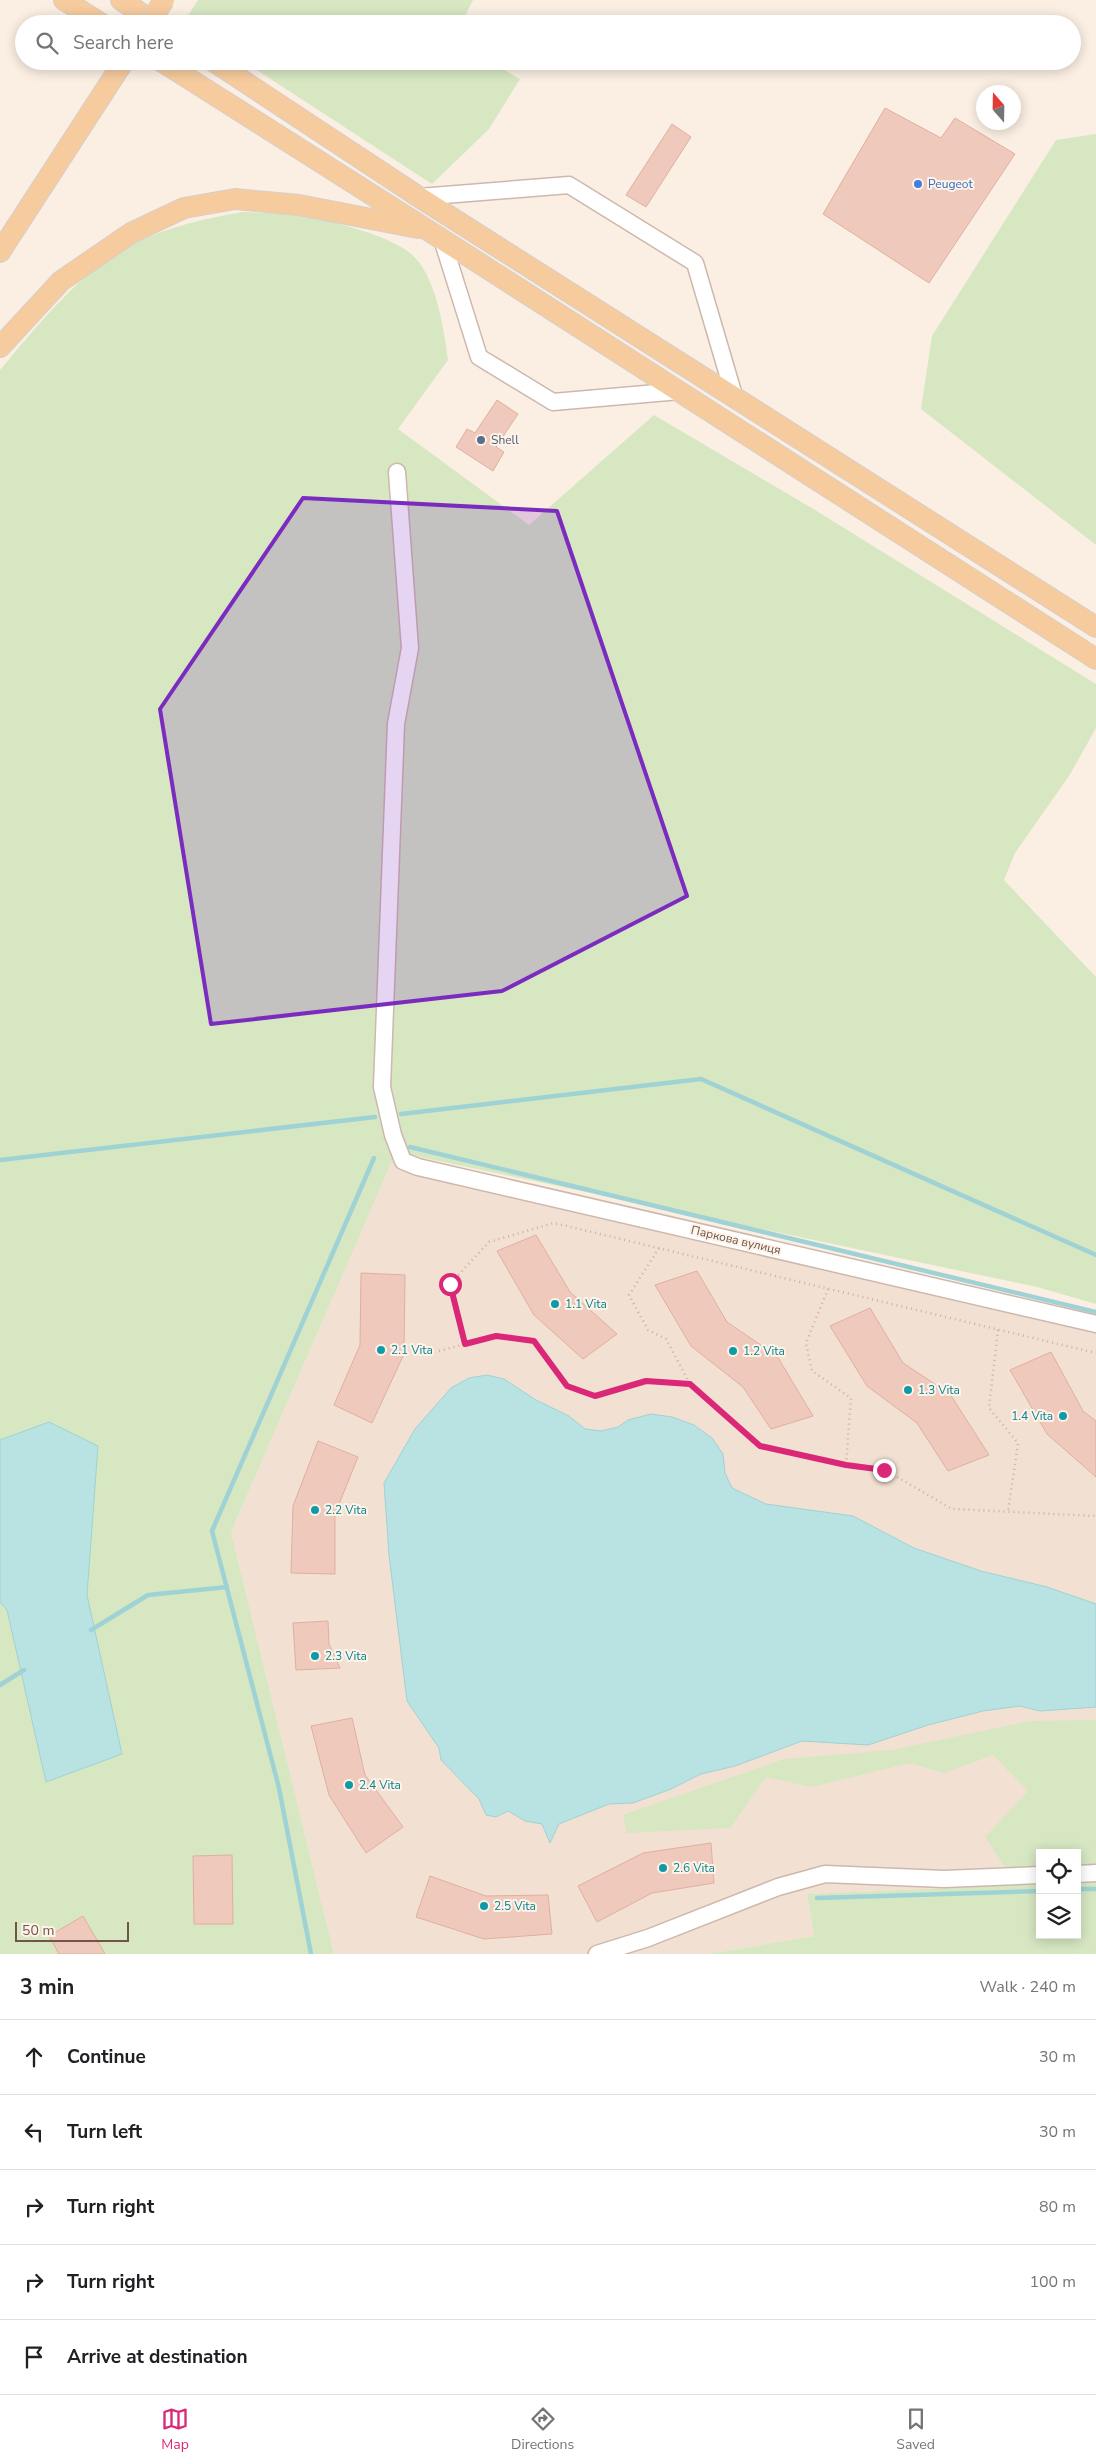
<!DOCTYPE html>
<html lang="en">
<head>
<meta charset="utf-8">
<style>
  body { margin:0; font-family:"Nunito Sans",sans-serif; background:#f6f6f6; color:#202124 }
  .controls { position:absolute; right:15px; bottom:15px; display:grid; overflow:hidden; border-radius:0px; box-shadow:0 2px 12px #0003 }
  .controls button { width:45px; height:45px; display:grid; place-items:center; padding:0; border:0; border-bottom:1px solid #e0e0e0; background:#fff; color:#202124; font:25px sans-serif }
  .compass { position:absolute; left:976px; top:85px; width:45px; height:45px; border-radius:50%; background:#fff; box-shadow:0 2px 12px #0003; rotate:340deg }
  .scale { position:absolute; left:15px; bottom:12px; width:114px; box-sizing:border-box; padding-left:5px; border:2px solid #71544a; border-top:0; font-size:14px; line-height:18px; white-space:nowrap; color:#71544a; -webkit-text-stroke:4px #fef3e9; paint-order:stroke }
  .stop { position:absolute; width:15px; height:15px; margin:-11px; border:4px solid #db2777; border-radius:50%; background:#fff }
  .stop.end { background:#db2777; border-color:#fff; box-shadow:0 1px 5px #0008 }
  .list { margin:0; padding:0; list-style:none }
  h2 { display:flex; justify-content:space-between; align-items:center; height:65px; margin:0; padding:0 20px; font-size:21px }
  h2 small { font-size:16px; font-weight:400; color:#757577 }
  .list li { display:grid; grid-template-columns:32px 1fr auto; gap:15px; align-items:center; box-sizing:border-box; height:75px; padding:0 20px; border-top:1px solid #e0e0e0 }
  .list b { display:block; font-size:19px; white-space:nowrap }
  .list em { font-size:16px; font-style:normal; color:#757577 }
  .icon { flex:none; width:28px; height:28px; fill:none; stroke:currentColor; stroke-width:2; stroke-linecap:round; stroke-linejoin:round }
  .map { position:relative; flex:none; width:1096px; height:1954px; overflow:hidden }
  .search { position:absolute; background:#fff; box-shadow:0 2px 12px #0003; left:15px; right:15px; top:15px; height:55px; display:flex; align-items:center; gap:12px; box-sizing:border-box; padding:0 18px; border-radius:28px; color:#757577; font-size:19px }
  .sheet { height:440px; background:#fff }
  nav { display:flex; justify-content:space-around; align-items:center; box-sizing:border-box; height:70px; border-top:1px solid #e0e0e0; background:#fff; font-size:14px; color:#757577 }
  nav a { display:grid; justify-items:center; gap:2px }
  nav .on { color:#db2777 }
  .map>svg:first-child { display:block }
  .residential { fill:#f2e0d2 }
  .green { fill:#d6e7c2 }
  .water { fill:#b9e2e3; stroke:#9fd2d4 }
  .lines { fill:none; stroke-linecap:round; stroke-linejoin:round }
  .stream { stroke:#9fd2d4; stroke-width:4.5 }
  .building { fill:#efcabc; stroke:#e0af9d }
  .minor-casing { stroke:#ceb8ad; stroke-width:19 }
  .major-casing { stroke:#d7cfcc; stroke-width:22 }
  .path { stroke:#d3ae9f; stroke-width:2.5; stroke-dasharray:1 4; stroke-linecap:butt }
  .minor { stroke:#fff; stroke-width:16 }
  .major { stroke:#f6cb9e; stroke-width:20 }
  .major-bridge-casing { stroke:#d7cfcc; stroke-width:22; stroke-linecap:butt }
  .major-bridge { stroke:#f6cb9e; stroke-width:20 }
  .route { stroke:#db2777; stroke-width:6 }
  .marked { fill:#7b2cbf; fill-opacity:0.2; stroke:#7b2cbf; stroke-width:4; stroke-linejoin:round }
  .shop-dot { fill:#3f7fe0; stroke:#fef3e9; stroke-width:2 }
  .service-dot { fill:#5c6f8a; stroke:#fef3e9; stroke-width:2 }
  .culture-dot { fill:#0f9aa8; stroke:#fef3e9; stroke-width:2 }
  .labels { text-anchor:middle; stroke-width:4; stroke-linejoin:round; paint-order:stroke }
  .shop-label { font-size:12px; fill:#366cbe; stroke:#fef3e9; text-anchor:start }
  .service-label { font-size:12px; fill:#4e5e75; stroke:#fef3e9; text-anchor:start }
  .street-label { font-size:12px; fill:#71544a; stroke:#fef3e9 }
  .culture-label { font-size:12px; fill:#0d838f; stroke:#fef3e9; text-anchor:start }
</style>
</head>
<body>
<div class="map">
<svg width="1096" height="1954" viewBox="0 0 1096 1954">
  <rect width="100%" height="100%" fill="#fbefe3"/>
  <polygon class="residential" points="396,1152 1096,1319 1096,1882 1077,1883 1077,1853 1040,1853 1040,1884 807,1894 814,1936 707,1954 334,1954 231,1532"/>
  <g class="green">
    <polygon points="198,0 473,0 461,24 186,24 184,22"/>
    <polygon points="243,61 489,61 520,79 489,129 432,184"/>
    <polygon points="1096,134 1096,545 921,409 932,336 1056,140"/>
    <path d="M243,212C261,213 279,213 297,215C325,219 390,235 411,254C436,274 444,330 448,360L398,429L529,525L654,415L815,510L1096,684V728L1069,776L1015,853L1004,880L1096,977V1304L1037,1287L396,1152L231,1532L334,1954H0V370C33,331 66,289 108,259C148,231 197,220 243,212Z"/>
    <polygon points="1096,1720 1096,1868 1077,1868 1077,1853 1040,1853 1040,1869 1007,1870 985,1837 1028,1791 993,1755 944,1773 910,1763 811,1787 766,1777 730,1828 627,1833 623,1815 784,1759 893,1750 1030,1721"/>
    <polygon points="1096,1882 1096,1954 707,1954 814,1936 807,1894 1040,1884 1040,1935 1077,1935 1077,1883"/>
  </g>
  <g class="water">
    <polygon points="487,1375 504,1379 536,1400 569,1416 585,1429 601,1431 618,1427 628,1420 651,1414 672,1417 694,1425 712,1438 723,1454 725,1473 732,1488 766,1504 853,1516 914,1548 981,1571 1047,1587 1096,1604 1096,1707 1040,1711 1020,1706 983,1711 928,1725 868,1745 802,1741 735,1766 701,1774 671,1789 633,1803 609,1804 559,1824 550,1843 542,1824 525,1821 508,1811 496,1817 486,1815 479,1799 441,1760 439,1748 407,1701 389,1555 384,1483 415,1429 451,1388 469,1378"/>
    <polygon points="49,1422 98,1446 87,1595 122,1754 46,1782 7,1610 0,1602 0,1440"/>
  </g>
  <g class="lines">
    <g class="stream">
      <polyline points="401,1114 701,1079 1096,1255"/>
      <polyline points="410,1147 1096,1312"/>
      <polyline points="0,1160 375,1117"/>
      <polyline points="91,1630 148,1595 227,1587"/>
      <polyline points="0,1685 24,1670"/>
      <polyline points="1077,1889 1096,1889"/>
      <polyline points="817,1898 1040,1891"/>
      <polyline points="311,1954 279,1788 212,1531 374,1158"/>
    </g>
  </g>
  <g class="building">
    <polygon points="885,108 941,138 955,118 1015,154 929,283 823,214"/>
    <polygon points="672,124 691,137 646,207 626,195"/>
    <polygon points="497,400 518,414 496,447 504,452 493,471 456,447 467,429 475,433"/>
    <polygon points="536,1235 570,1292 617,1334 583,1359 534,1315 497,1251"/>
    <polygon points="697,1271 727,1322 777,1356 813,1416 771,1429 743,1387 691,1346 655,1285"/>
    <polygon points="361,1273 405,1275 404,1354 372,1423 334,1405 360,1345"/>
    <polygon points="870,1308 903,1363 950,1394 989,1455 948,1471 917,1423 867,1386 830,1326"/>
    <polygon points="1051,1352 1083,1411 1096,1421 1096,1477 1047,1434 1010,1370"/>
    <polygon points="318,1441 358,1457 335,1514 335,1574 291,1573 293,1506"/>
    <polygon points="328,1621 329,1644 340,1668 296,1670 293,1623"/>
    <polygon points="352,1718 365,1775 403,1827 366,1853 329,1795 311,1726"/>
    <polygon points="711,1843 714,1883 652,1893 597,1922 578,1886 643,1853"/>
    <polygon points="232,1855 233,1924 194,1924 193,1856"/>
    <polygon points="430,1876 486,1896 548,1895 552,1934 484,1939 416,1917"/>
    <polygon points="83,1916 105,1954 59,1954 49,1936"/>
  </g>
  <g class="lines">
    <g class="minor-casing">
      <g id="minor">
        <polyline points="419,197 569,185 695,263 735,399"/>
        <polyline points="442,239 479,357 553,402 680,391"/>
        <polyline points="397,472 410,648 396,724 382,1087 393,1135 403,1161 418,1167 1096,1324"/>
        <polyline points="1077,1874 1096,1873"/>
        <polyline points="597,1954 648,1938 778,1887 825,1874 944,1879 1040,1875"/>
      </g>
    </g>
    <g class="major-casing">
      <g id="major">
        <polyline points="64,0 102,24"/>
        <polyline points="121,0 157,24"/>
        <polyline points="161,61 429,231 1096,659"/>
        <polyline points="213,61 419,197 1096,627"/>
        <polyline points="0,252 124,61"/>
        <polyline points="0,347 61,281 131,233 184,208 235,199 299,205 418,228"/>
      </g>
    </g>
    <g class="path">
      <polyline points="659,1248 629,1295 648,1330 666,1339 690,1384"/>
      <polyline points="828,1289 806,1343 812,1371 851,1398 846,1465"/>
      <polyline points="998,1330 989,1408 1018,1443 1008,1512"/>
      <polyline points="465,1345 450,1284 489,1242 554,1223 1096,1353"/>
      <polyline points="439,1351 496,1336 534,1341 567,1386 595,1396 646,1381 690,1384 760,1446 846,1465 885,1470 952,1509 1096,1516"/>
    </g>
    <use href="#minor" class="minor"/>
    <use href="#major" class="major"/>
    <g class="major-bridge-casing">
      <polyline id="major-bridge" points="149,24 164,0"/>
    </g>
    <use href="#major-bridge" class="major-bridge"/>
  </g>
  <g class="lines">
    <polyline class="route" points="450,1284 465,1344 496,1336 534,1341 567,1386 595,1396 646,1381 690,1384 760,1446 846,1465 884,1470"/>
  </g>
  <path class="marked" d="M303,498L557,511L687,896L502,991L211,1024L160,709Z"/>
  <circle class="shop-dot" cx="918" cy="184" r="5"/>
  <circle class="service-dot" cx="481" cy="440" r="5"/>
  <g class="culture-dot">
    <circle cx="555" cy="1304" r="5"/>
    <circle cx="381" cy="1350" r="5"/>
    <circle cx="733" cy="1351" r="5"/>
    <circle cx="908" cy="1390" r="5"/>
    <circle cx="1063" cy="1416" r="5"/>
    <circle cx="315" cy="1510" r="5"/>
    <circle cx="315" cy="1656" r="5"/>
    <circle cx="349" cy="1785" r="5"/>
    <circle cx="663" cy="1868" r="5"/>
    <circle cx="484" cy="1906" r="5"/>
  </g>
  <g class="labels">
    <g class="shop-label">
      <text x="928" y="188">Peugeot</text>
    </g>
    <g class="service-label">
      <text x="491" y="444">Shell</text>
    </g>
    <g class="street-label">
      <text transform="translate(736 1240) rotate(13)" y="4">Паркова вулиця</text>
    </g>
    <g class="culture-label">
      <text x="565" y="1308">1.1 Vita</text>
      <text x="391" y="1354">2.1 Vita</text>
      <text x="743" y="1355">1.2 Vita</text>
      <text x="918" y="1394">1.3 Vita</text>
      <text x="1053" y="1420" text-anchor="end">1.4 Vita</text>
      <text x="325" y="1514">2.2 Vita</text>
      <text x="325" y="1660">2.3 Vita</text>
      <text x="359" y="1789">2.4 Vita</text>
      <text x="673" y="1872">2.6 Vita</text>
      <text x="494" y="1910">2.5 Vita</text>
    </g>
  </g>
</svg>
<div class="controls">
<button><svg class="icon" aria-label="locate" viewBox="0 0 24 24"><circle cx="12" cy="12" r="6"/><path d="M12 2v4M12 18v4M2 12h4M18 12h4"/></svg></button>
<button><svg class="icon" aria-label="layers" viewBox="0 0 24 24"><path d="M12 4l9 5-9 5-9-5zM3 14l9 5 9-5"/></svg></button>
</div>
<svg class="compass" viewBox="-18 -18 36 36"><path d="M0-13l5 13h-10z" fill="#e53935"/><path d="M0 13l5-13h-10z" fill="#757577"/></svg>
<div class="scale">50 m</div>
<div class="stop" style="left:450px;top:1284px"></div>
<div class="stop end" style="left:884px;top:1470px"></div>
<div class="search"><svg class="icon" aria-label="search" viewBox="0 0 24 24"><circle cx="10" cy="10" r="6"/><path d="M15 15l6 6"/></svg>Search here</div>
</div>
<section class="sheet">
<h2>3 min<small>Walk · 240 m</small></h2>
<ul class="list">
<li><svg class="icon" aria-label="ahead" viewBox="0 0 24 24"><path d="M12 20V5M6 11l6-6 6 6"/></svg><div><b>Continue</b></div><em>30 m</em></li>
<li><svg class="icon" aria-label="left" viewBox="0 0 24 24"><path d="M17 20v-9H6M10 6l-5 5 5 5"/></svg><div><b>Turn left</b></div><em>30 m</em></li>
<li><svg class="icon" aria-label="right" viewBox="0 0 24 24"><path d="M7 20v-9h11M14 6l5 5-5 5"/></svg><div><b>Turn right</b></div><em>80 m</em></li>
<li><svg class="icon" aria-label="right" viewBox="0 0 24 24"><path d="M7 20v-9h11M14 6l5 5-5 5"/></svg><div><b>Turn right</b></div><em>100 m</em></li>
<li><svg class="icon" aria-label="arrive" viewBox="0 0 24 24"><path d="M6 21V4h12l-3 4 3 4H6"/></svg><div><b>Arrive at destination</b></div></li>
</ul>
</section>
<nav>
<a class="on"><svg class="icon" aria-label="map" viewBox="0 0 24 24"><path d="M3 6l6-2 6 2 6-2v14l-6 2-6-2-6 2zM9 4v14M15 6v14"/></svg>Map</a>
<a><svg class="icon" aria-label="directions" viewBox="0 0 24 24"><path d="M12 3l9 9-9 9-9-9zM9 14v-3h6M13 9l2 2-2 2"/></svg>Directions</a>
<a><svg class="icon" aria-label="saved" viewBox="0 0 24 24"><path d="M7 4h10v16l-5-4-5 4z"/></svg>Saved</a>
</nav>
</body>
</html>
